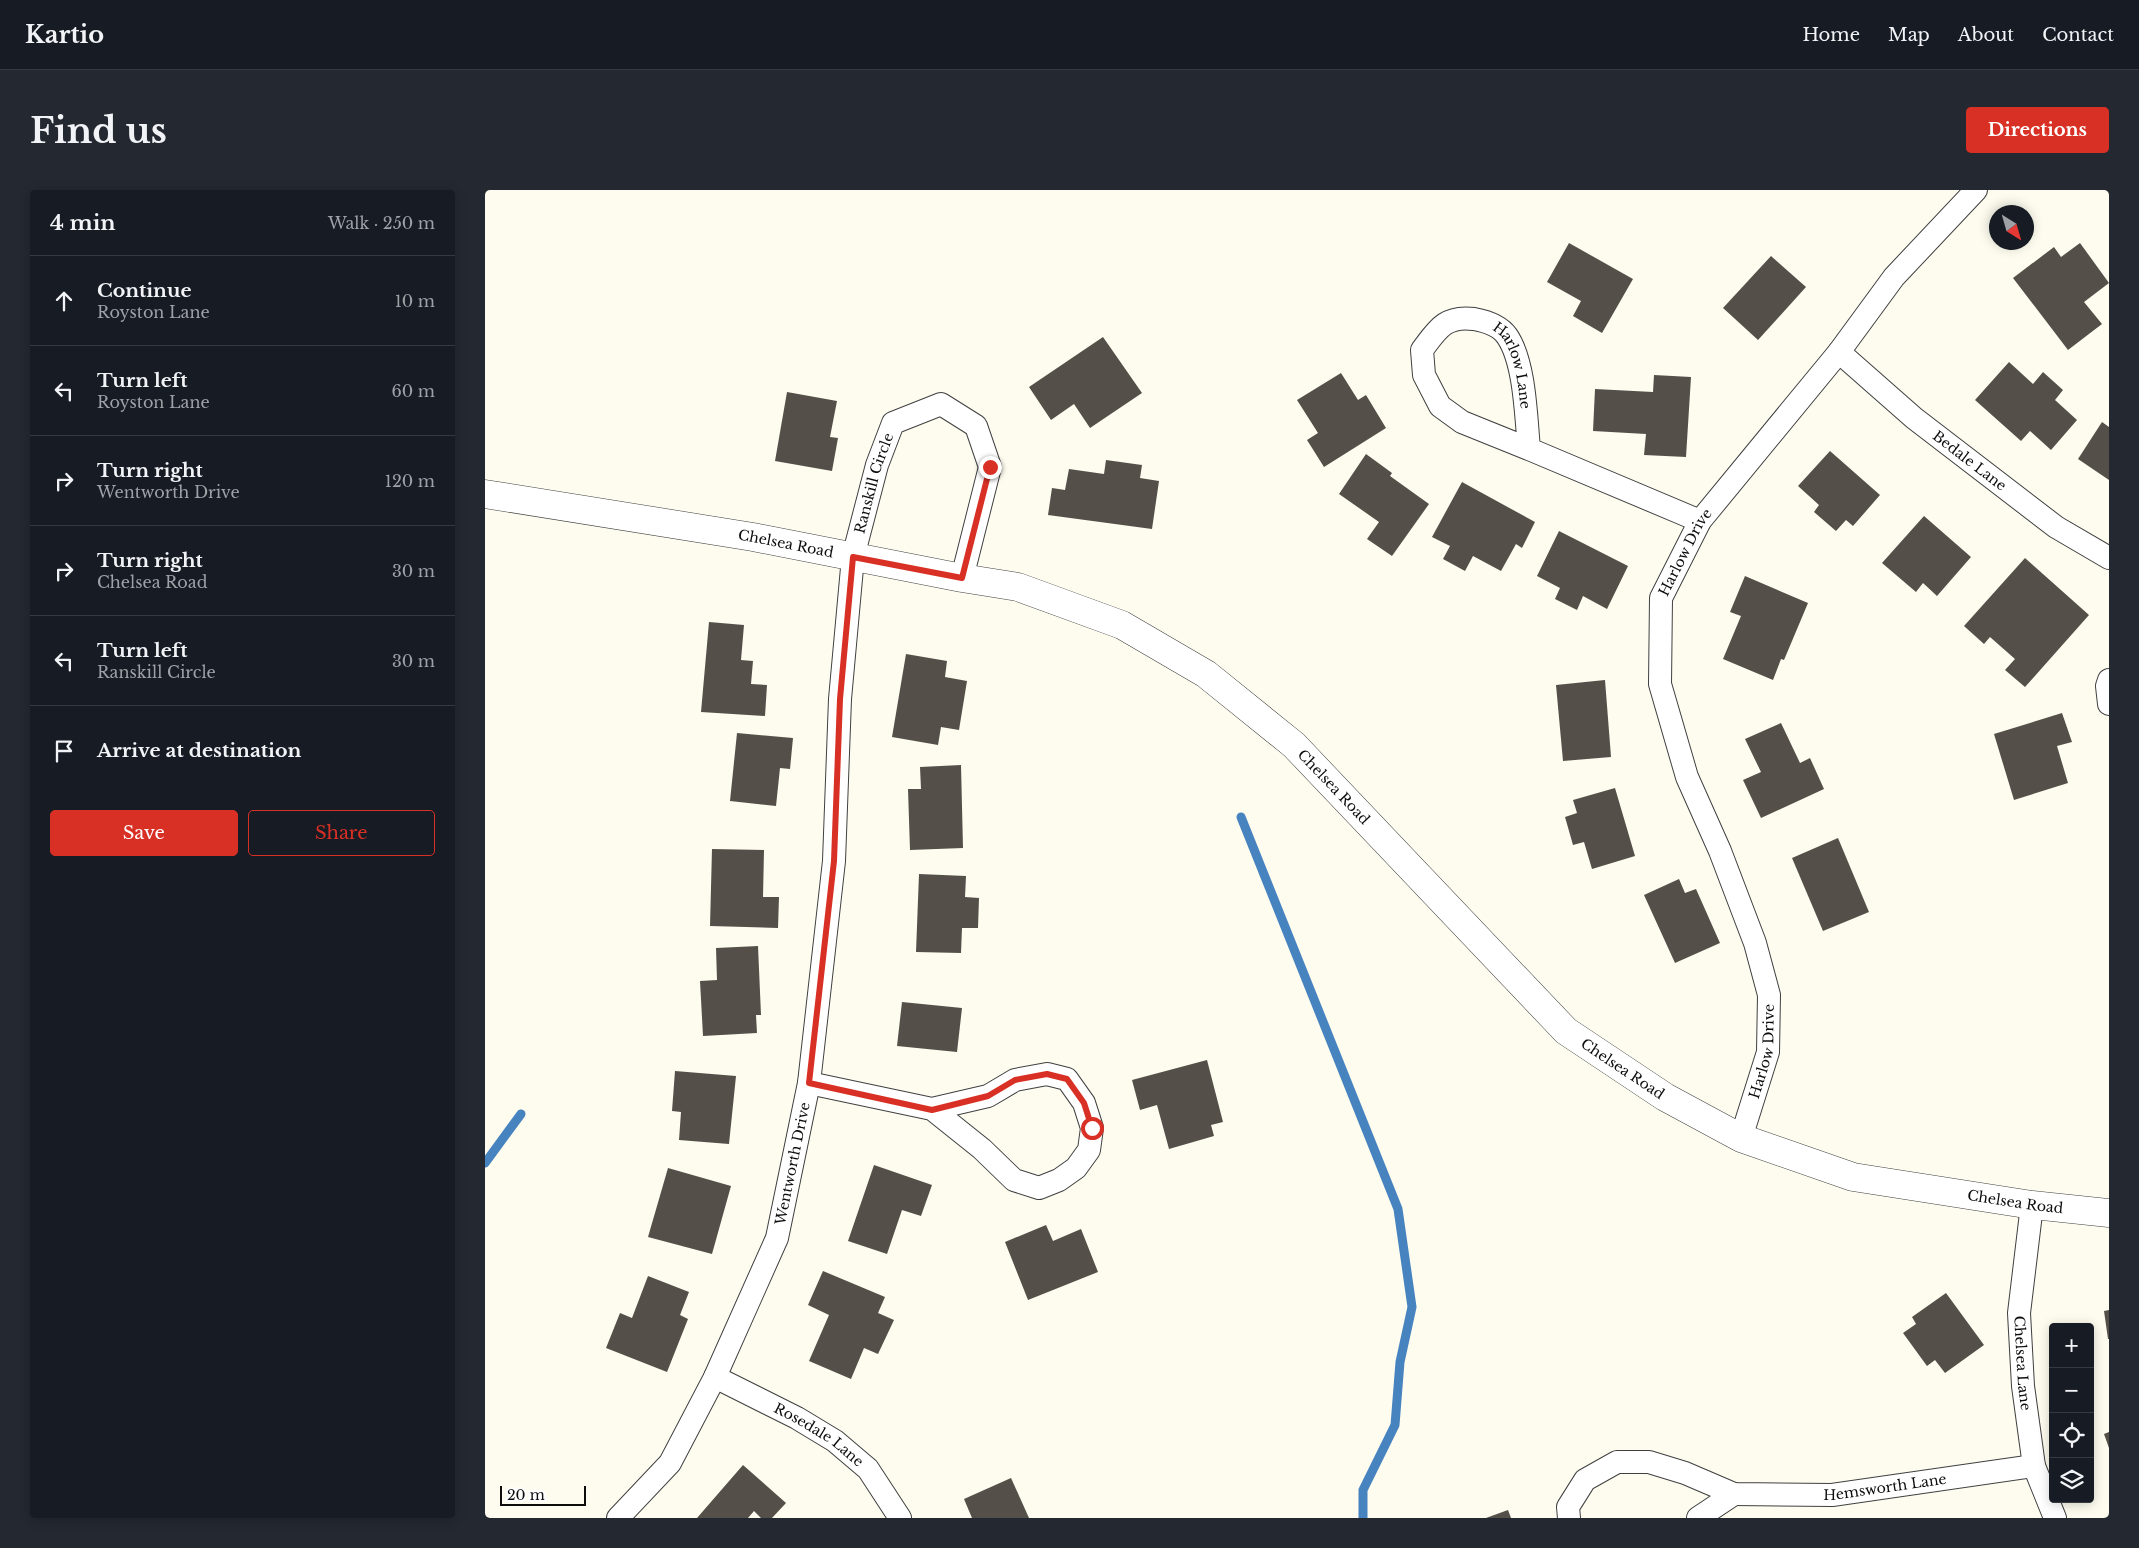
<!DOCTYPE html>
<html lang="en">
<head>
<meta charset="utf-8">
<style>
  body { margin:0; font-family:"Libre Baskerville",serif; background:#242831; color:#f1f3f6 }
  .controls { position:absolute; right:15px; bottom:15px; display:grid; overflow:hidden; border-radius:5px; box-shadow:0 2px 12px #0003 }
  .controls button { width:45px; height:45px; display:grid; place-items:center; padding:0; border:0; border-bottom:1px solid #363941; background:#171b24; color:#f1f3f6; font:25px sans-serif }
  .compass { position:absolute; left:1504px; top:15px; width:45px; height:45px; border-radius:50%; background:#171b24; box-shadow:0 2px 12px #0003; rotate:143deg }
  .scale { position:absolute; left:15px; bottom:12px; width:86px; box-sizing:border-box; padding-left:5px; border:2px solid #0d0d0d; border-top:0; font-size:14px; line-height:18px; white-space:nowrap; color:#0d0d0d; -webkit-text-stroke:4px #fff; paint-order:stroke }
  .stop { position:absolute; width:15px; height:15px; margin:-11px; border:4px solid #d93025; border-radius:50%; background:#fff }
  .stop.end { background:#d93025; border-color:#fff; box-shadow:0 1px 5px #0008 }
  .list { margin:0; padding:0; list-style:none }
  h2 { display:flex; justify-content:space-between; align-items:center; height:65px; margin:0; padding:0 20px; font-size:21px }
  h2 small { font-size:16px; font-weight:400; color:#9ea1a6 }
  .list li { display:grid; grid-template-columns:32px 1fr auto; gap:15px; align-items:center; box-sizing:border-box; height:90px; padding:0 20px; border-top:1px solid #363941 }
  .list b { display:block; font-size:19px; white-space:nowrap }
  .list p { margin:0; font-size:16px; white-space:nowrap; color:#9ea1a6 }
  .list em { font-size:16px; font-style:normal; color:#9ea1a6 }
  .actions { display:flex; gap:10px; padding:15px 20px }
  .actions a { flex:1; padding:11px 0; border:1px solid #d93025; border-radius:5px; text-align:center; font-size:18px; color:#d93025 }
  .actions .main { background:#d93025; color:#fff }
  .icon { flex:none; width:28px; height:28px; fill:none; stroke:currentColor; stroke-width:2; stroke-linecap:round; stroke-linejoin:round }
  .map { position:relative; flex:none; width:1624px; height:1328px; overflow:hidden; border-radius:5px }
  header { display:flex; align-items:center; gap:30px; box-sizing:border-box; height:70px; padding:0 25px; background:#171b24; border-bottom:1px solid #363941 }
  header strong { font-size:24px }
  nav { display:flex; gap:28px; margin-inline-start:auto; font-size:18px }
  .intro { display:flex; align-items:center; justify-content:space-between; box-sizing:border-box; height:120px; padding:0 30px }
  h1 { margin:0; font-size:35px }
  .button { padding:12px 22px; border-radius:5px; background:#d93025; color:#fff; font-size:18px; font-weight:700 }
  main { display:flex; gap:30px; padding:0 30px }
  aside { flex:1; background:#171b24; border-radius:5px; box-shadow:0 2px 12px #0003 }
  .map>svg:first-child { display:block }
  .lines { fill:none; stroke-linecap:round; stroke-linejoin:round }
  .stream { stroke:#4783bf; stroke-width:9 }
  .building { fill:#554f4a }
  .minor-casing { stroke:#404040; stroke-width:24 }
  .tertiary-casing { stroke:#404040; stroke-width:29 }
  .minor { stroke:#fff; stroke-width:22 }
  .tertiary { stroke:#fff; stroke-width:28 }
  .route { stroke:#d93025; stroke-width:6 }
  .labels { text-anchor:middle; stroke-width:5; stroke-linejoin:round; paint-order:stroke }
  .street-label { font-size:14px; fill:#0d0d0d; stroke:#fff }
</style>
</head>
<body>
<header>
<strong>Kartio</strong>
<nav><a>Home</a><a>Map</a><a>About</a><a>Contact</a></nav>
</header>
<div class="intro"><h1>Find us</h1><a class="button">Directions</a></div>
<main>
<aside>
<h2>4 min<small>Walk · 250 m</small></h2>
<ul class="list">
<li><svg class="icon" aria-label="ahead" viewBox="0 0 24 24"><path d="M12 20V5M6 11l6-6 6 6"/></svg><div><b>Continue</b><p>Royston Lane</p></div><em>10 m</em></li>
<li><svg class="icon" aria-label="left" viewBox="0 0 24 24"><path d="M17 20v-9H6M10 6l-5 5 5 5"/></svg><div><b>Turn left</b><p>Royston Lane</p></div><em>60 m</em></li>
<li><svg class="icon" aria-label="right" viewBox="0 0 24 24"><path d="M7 20v-9h11M14 6l5 5-5 5"/></svg><div><b>Turn right</b><p>Wentworth Drive</p></div><em>120 m</em></li>
<li><svg class="icon" aria-label="right" viewBox="0 0 24 24"><path d="M7 20v-9h11M14 6l5 5-5 5"/></svg><div><b>Turn right</b><p>Chelsea Road</p></div><em>30 m</em></li>
<li><svg class="icon" aria-label="left" viewBox="0 0 24 24"><path d="M17 20v-9H6M10 6l-5 5 5 5"/></svg><div><b>Turn left</b><p>Ranskill Circle</p></div><em>30 m</em></li>
<li><svg class="icon" aria-label="arrive" viewBox="0 0 24 24"><path d="M6 21V4h12l-3 4 3 4H6"/></svg><div><b>Arrive at destination</b></div></li>
</ul>
<div class="actions"><a class="main">Save</a><a>Share</a></div>
</aside>
<div class="map">
<svg width="1624" height="1328" viewBox="0 0 1624 1328">
  <rect width="100%" height="100%" fill="#fdfcef"/>
  <g class="lines">
    <g class="stream">
      <polyline points="756,627 913,1019 927,1117 915,1172 910,1235 878,1300 878,1328"/>
      <polyline points="0,973 36,924"/>
    </g>
  </g>
  <g class="building">
    <polygon points="1084,53 1148,89 1117,143 1088,126 1096,111 1062,92"/>
    <polygon points="1595,53 1624,93 1599,112 1617,134 1583,160 1528,88 1569,57 1576,67"/>
    <polygon points="1286,66 1321,97 1273,150 1238,118"/>
    <polygon points="618,147 657,203 605,238 589,214 566,230 544,197"/>
    <polygon points="1524,172 1548,194 1558,182 1578,200 1570,210 1592,230 1566,260 1545,241 1536,251 1490,210"/>
    <polygon points="856,183 873,210 881,205 901,238 839,277 822,250 833,243 812,210"/>
    <polygon points="1169,185 1206,187 1201,267 1159,265 1161,244 1108,241 1110,199 1168,202"/>
    <polygon points="302,202 352,211 345,247 353,248 347,281 290,271"/>
    <polygon points="1617,232 1624,237 1624,290 1593,269"/>
    <polygon points="1345,261 1395,305 1368,336 1361,330 1351,341 1329,322 1334,315 1313,296"/>
    <polygon points="881,264 907,283 905,286 944,314 907,366 882,349 894,332 854,304"/>
    <polygon points="621,270 657,275 655,288 674,291 667,339 563,325 567,298 580,300 584,279 619,284"/>
    <polygon points="977,292 1050,332 1037,358 1031,354 1016,381 988,366 980,381 958,369 965,356 947,347"/>
    <polygon points="1439,326 1486,367 1452,406 1438,393 1431,402 1397,373"/>
    <polygon points="1074,341 1143,376 1122,419 1098,406 1092,420 1070,409 1075,398 1052,386"/>
    <polygon points="1540,368 1604,425 1540,497 1520,480 1530,469 1505,447 1499,454 1479,436"/>
    <polygon points="1260,386 1323,413 1299,470 1296,469 1288,490 1238,469 1256,426 1245,422"/>
    <polygon points="224,432 259,435 256,470 268,471 266,494 282,495 280,526 216,522"/>
    <polygon points="421,464 462,471 460,487 482,491 474,540 456,537 453,555 407,547"/>
    <polygon points="1120,490 1126,567 1078,571 1071,495"/>
    <polygon points="1577,523 1587,552 1572,556 1583,593 1529,610 1509,544"/>
    <polygon points="1296,533 1315,573 1325,568 1339,599 1276,628 1258,590 1276,582 1260,549"/>
    <polygon points="252,543 308,548 305,579 295,578 291,616 245,611"/>
    <polygon points="476,575 478,658 425,660 423,599 436,599 435,577"/>
    <polygon points="1130,598 1150,666 1107,679 1099,652 1088,655 1080,627 1092,623 1088,610"/>
    <polygon points="1353,648 1384,722 1338,741 1307,668"/>
    <polygon points="227,659 279,660 278,707 294,707 293,738 225,736"/>
    <polygon points="434,684 481,686 480,707 494,708 493,738 477,738 476,763 431,762"/>
    <polygon points="1194,689 1200,703 1211,699 1235,753 1190,773 1159,705"/>
    <polygon points="273,756 276,825 271,825 272,843 218,846 215,791 232,790 231,758"/>
    <polygon points="417,812 477,818 472,862 412,856"/>
    <polygon points="722,870 738,932 726,935 729,946 684,959 672,915 655,920 647,890"/>
    <polygon points="190,881 251,886 244,954 194,950 196,922 187,921"/>
    <polygon points="389,975 447,995 436,1026 417,1020 402,1064 363,1051"/>
    <polygon points="183,978 246,996 227,1064 163,1047"/>
    <polygon points="561,1035 568,1051 596,1039 613,1082 543,1110 520,1052"/>
    <polygon points="338,1081 400,1107 393,1123 409,1130 393,1164 379,1158 366,1189 324,1171 344,1125 323,1115"/>
    <polygon points="163,1086 204,1102 195,1125 203,1129 182,1182 121,1158 135,1123 147,1128"/>
    <polygon points="1461,1103 1499,1155 1460,1183 1450,1170 1442,1176 1418,1143 1431,1134 1427,1127"/>
    <polygon points="1624,1120 1624,1149 1623,1149 1619,1121"/>
    <polygon points="1624,1242 1624,1258 1619,1244"/>
    <polygon points="258,1275 301,1313 287,1328 276,1328 269,1321 263,1328 212,1328"/>
    <polygon points="526,1288 544,1328 487,1328 479,1309"/>
    <polygon points="1023,1320 1026,1328 1001,1328"/>
  </g>
  <g class="lines">
    <g class="minor-casing">
      <g id="minor">
        <path id="s1" d="M1354,162L1429,228L1571,337L1624,368"/>
        <path id="s2" d="M1044,259L977,232L955,216L939,185L937,160C952,140 960,125 989,129C1000,131 1015,136 1022,146C1040,172 1041,227 1044,259L1215,331"/>
        <polyline points="1624,490 1622,496 1624,514"/>
        <polyline points="324,893 447,919 497,959 529,990 554,998 574,990 591,978 604,960 607,938 599,913 582,889 562,884 530,890 503,906 447,919"/>
        <path id="s3" d="M1256,948L1283,862L1284,805L1270,753L1235,661L1202,587L1175,494L1176,408L1215,331L1354,162L1409,87L1491,0"/>
        <path id="s4" d="M1547,1015L1534,1123L1538,1196L1549,1276L1570,1328"/>
        <path id="s5" d="M230,1187L312,1228L350,1251L383,1279L415,1328"/>
        <path id="s6" d="M133,1328L185,1273L230,1187L292,1048L324,893L349,671L355,509L368,367L392,275L408,233L456,214L491,236L505,277L477,388"/>
        <path id="s7" d="M1084,1328L1083,1317L1100,1290L1132,1272H1164L1200,1283L1249,1304L1347,1305L1549,1276"/>
        <polyline points="1213,1328 1249,1304"/>
      </g>
    </g>
    <g class="tertiary-casing">
      <g id="tertiary">
        <path id="s8" d="M0,304L268,347L477,388L533,397L637,435L721,484L809,555L1081,841L1180,907L1256,948L1368,987L1547,1015L1624,1023"/>
      </g>
    </g>
    <use href="#minor" class="minor"/>
    <use href="#tertiary" class="tertiary"/>
  </g>
  <g class="lines">
    <polyline class="route" points="505,277 477,388 368,367 355,509 349,671 324,893 447,920 503,906 530,890 562,884 582,889 599,913 607,938"/>
  </g>
  <g class="labels">
    <g class="street-label">
      <text dy="5" stroke="none"><textPath href="#s2" startOffset="292">Harlow Lane</textPath></text>
      <text dy="5" stroke="none"><textPath href="#s1" startOffset="170">Bedale Lane</textPath></text>
      <text dy="5" stroke="none"><textPath href="#s6" startOffset="1088">Ranskill Circle</textPath></text>
      <text dy="5" stroke="none"><textPath href="#s8" startOffset="305">Chelsea Road</textPath></text>
      <text dy="5" stroke="none"><textPath href="#s3" startOffset="615">Harlow Drive</textPath></text>
      <text dy="5" stroke="none"><textPath href="#s8" startOffset="920">Chelsea Road</textPath></text>
      <text dy="5" stroke="none"><textPath href="#s3" startOffset="90">Harlow Drive</textPath></text>
      <text dy="5" stroke="none"><textPath href="#s8" startOffset="1325">Chelsea Road</textPath></text>
      <text dy="5" stroke="none"><textPath href="#s6" startOffset="401">Wentworth Drive</textPath></text>
      <text dy="5" stroke="none"><textPath href="#s8" startOffset="1745">Chelsea Road</textPath></text>
      <text dy="5" stroke="none"><textPath href="#s4" startOffset="159">Chelsea Lane</textPath></text>
      <text dy="5" stroke="none"><textPath href="#s5" startOffset="119">Rosedale Lane</textPath></text>
      <text dy="5" stroke="none"><textPath href="#s7" startOffset="354">Hemsworth Lane</textPath></text>
    </g>
  </g>
</svg>
<div class="controls">
<button>+</button>
<button>−</button>
<button><svg class="icon" aria-label="locate" viewBox="0 0 24 24"><circle cx="12" cy="12" r="6"/><path d="M12 2v4M12 18v4M2 12h4M18 12h4"/></svg></button>
<button><svg class="icon" aria-label="layers" viewBox="0 0 24 24"><path d="M12 4l9 5-9 5-9-5zM3 14l9 5 9-5"/></svg></button>
</div>
<svg class="compass" viewBox="-18 -18 36 36"><path d="M0-13l5 13h-10z" fill="#e53935"/><path d="M0 13l5-13h-10z" fill="#9ea1a6"/></svg>
<div class="scale">20 m</div>
<div class="stop" style="left:607px;top:938px"></div>
<div class="stop end" style="left:505px;top:277px"></div>
</div>
</main>
</body>
</html>
